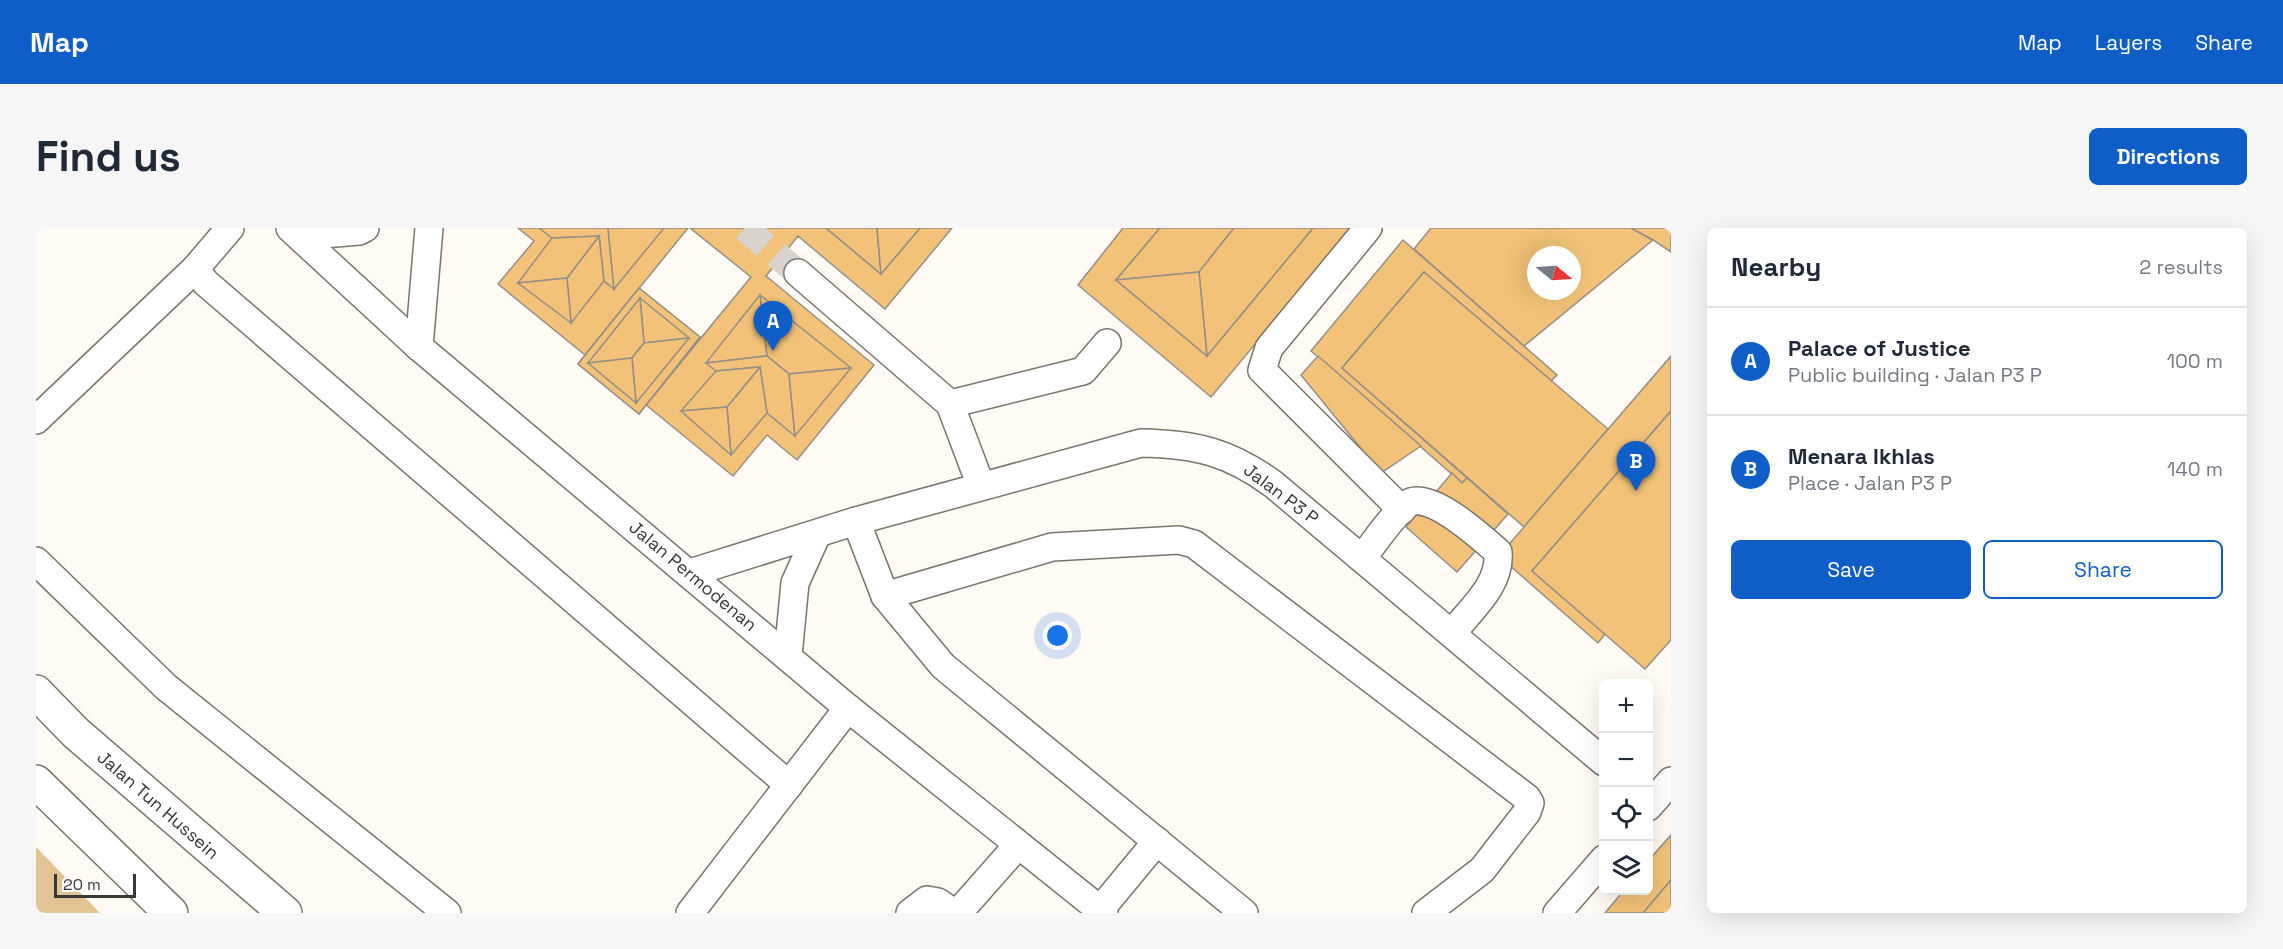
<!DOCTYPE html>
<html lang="en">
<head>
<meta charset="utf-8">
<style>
  body { margin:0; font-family:"Space Grotesk",sans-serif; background:#f6f6f7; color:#1f2937 }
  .controls { position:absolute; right:18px; bottom:18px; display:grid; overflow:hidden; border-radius:9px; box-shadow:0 6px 24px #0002 }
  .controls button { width:54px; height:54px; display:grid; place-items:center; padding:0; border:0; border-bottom:2px solid #e0e1e3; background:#fff; color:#1f2937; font:30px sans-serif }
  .compass { position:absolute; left:1491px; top:18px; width:54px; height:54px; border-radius:50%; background:#fff; box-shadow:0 6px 24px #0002; rotate:108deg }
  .scale { position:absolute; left:18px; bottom:15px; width:82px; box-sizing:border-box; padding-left:6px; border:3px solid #3a3835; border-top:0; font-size:16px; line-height:21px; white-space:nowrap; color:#3a3835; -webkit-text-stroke:4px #fff; paint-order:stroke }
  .you { position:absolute; left:1022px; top:408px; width:21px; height:21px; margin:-15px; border:4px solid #fff; border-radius:50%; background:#1a73e8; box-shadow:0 0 0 9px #1a73e833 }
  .badge { display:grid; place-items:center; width:39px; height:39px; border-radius:50%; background:#0f5ec8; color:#fff; font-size:20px; font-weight:700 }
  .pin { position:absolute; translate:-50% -50px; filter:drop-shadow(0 2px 3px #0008) }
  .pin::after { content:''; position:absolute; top:32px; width:21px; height:18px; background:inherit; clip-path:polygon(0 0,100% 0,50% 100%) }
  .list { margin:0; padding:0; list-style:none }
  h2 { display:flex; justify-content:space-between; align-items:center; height:78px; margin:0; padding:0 24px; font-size:26px }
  h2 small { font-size:20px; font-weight:400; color:#747a83 }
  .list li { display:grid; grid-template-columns:39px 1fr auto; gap:18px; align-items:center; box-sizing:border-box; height:108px; padding:0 24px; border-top:2px solid #e0e1e3 }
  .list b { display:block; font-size:22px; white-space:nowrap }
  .list p { margin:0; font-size:20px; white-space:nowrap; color:#747a83 }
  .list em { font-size:20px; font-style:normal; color:#747a83 }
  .actions { display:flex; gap:12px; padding:18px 24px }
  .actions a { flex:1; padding:14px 0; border:2px solid #0f5ec8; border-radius:9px; text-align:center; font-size:21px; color:#0f5ec8 }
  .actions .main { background:#0f5ec8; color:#fff }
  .icon { flex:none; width:33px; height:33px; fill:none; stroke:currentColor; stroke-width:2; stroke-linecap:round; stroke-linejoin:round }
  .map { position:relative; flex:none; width:1635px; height:685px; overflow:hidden; border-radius:9px }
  header { display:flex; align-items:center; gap:36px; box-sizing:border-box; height:84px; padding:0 30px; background:#0f5ec8; color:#fff }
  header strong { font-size:28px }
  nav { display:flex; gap:33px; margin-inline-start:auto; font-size:21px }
  .intro { display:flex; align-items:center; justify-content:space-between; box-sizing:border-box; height:144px; padding:0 36px }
  h1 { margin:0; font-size:42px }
  .button { padding:15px 27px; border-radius:9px; background:#0f5ec8; color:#fff; font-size:21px; font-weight:700 }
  main { display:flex; gap:36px; padding:0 36px }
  aside { flex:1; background:#fff; border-radius:9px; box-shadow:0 6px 24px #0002 }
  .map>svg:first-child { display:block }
  .green { fill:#e2c394 }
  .building { fill:#f1c278; stroke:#948f87; stroke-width:1.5; fill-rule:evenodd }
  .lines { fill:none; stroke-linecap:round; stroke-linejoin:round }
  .minor-tunnel { stroke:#d8d3cd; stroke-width:27; stroke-dasharray:27 14; stroke-linecap:butt }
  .minor-casing { stroke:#79746c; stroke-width:30 }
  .major-casing { stroke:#79746c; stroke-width:36 }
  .minor { stroke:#fff; stroke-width:27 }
  .major { stroke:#fff; stroke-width:33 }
  .labels { text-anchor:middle; stroke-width:5; stroke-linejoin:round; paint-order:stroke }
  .street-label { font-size:18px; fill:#3a3835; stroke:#fff }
</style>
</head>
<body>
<header>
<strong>Map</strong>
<nav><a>Map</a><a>Layers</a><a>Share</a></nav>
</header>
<div class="intro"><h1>Find us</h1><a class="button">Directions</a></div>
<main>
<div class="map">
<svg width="1635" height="685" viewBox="0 0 1635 685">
  <rect width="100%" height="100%" fill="#fffaf3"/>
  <polygon class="green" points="0,619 64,685 0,685"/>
  <g class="building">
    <polygon points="482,0 652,0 549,127 462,56 498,13"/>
    <polygon points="503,0 572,0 578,61 568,53 563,8 516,10"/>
    <polygon points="572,0 628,0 578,61"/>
    <polygon points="654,0 790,0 845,46 884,0 916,0 849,81 762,8 730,48 838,137 761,232 731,207 697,248 610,177 715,49"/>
    <polygon points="790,0 841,0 845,46"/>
    <polygon points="841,0 884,0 845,46"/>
    <polygon points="1087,0 1124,0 1080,52 1171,128 1277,0 1316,0 1175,169 1042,57"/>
    <polygon points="1124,0 1198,0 1163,44 1080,52"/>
    <polygon points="1198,0 1277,0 1171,128 1163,44"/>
    <path d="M1395,0H1595L1617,12L1488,118L1378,21ZM1500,27H1536V63H1500Z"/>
    <polygon points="1595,0 1635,0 1635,24 1617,12"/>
    <polygon points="563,8 568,53 535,95 531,50"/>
    <polygon points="563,8 531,50 482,55 516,10"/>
    <polygon points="1367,12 1521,147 1515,153 1388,44 1306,140 1431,250 1426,255 1275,123"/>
    <polygon points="1163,44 1171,128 1080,52"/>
    <polygon points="1388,44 1572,201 1488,299 1306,140"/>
    <polygon points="531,50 535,95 482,55"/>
    <path d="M603,60L664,109L603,186L542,136ZM604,70L653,110L600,175L552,135Z"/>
    <polygon points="603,60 664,109 603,186 542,136"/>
    <polygon points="724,67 815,140 753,146 731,128"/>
    <polygon points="724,67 731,128 670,135"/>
    <polygon points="604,70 653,110 608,115"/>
    <polygon points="604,70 608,115 596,130 552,135"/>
    <polygon points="653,110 600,175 596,130 608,115"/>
    <polygon points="731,128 753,146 759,208 731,185 724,139 680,143 670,135"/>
    <polygon points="1282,128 1385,218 1345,245 1265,147"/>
    <polygon points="1635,128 1635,183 1496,343 1569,406 1562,415 1463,328"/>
    <polygon points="596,130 600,175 552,135"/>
    <polygon points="724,139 731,185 695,227 691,179"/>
    <polygon points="724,139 691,179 645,183 680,143"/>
    <polygon points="815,140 759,208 753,146"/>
    <polygon points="691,179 695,227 645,183"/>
    <polygon points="1635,183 1635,412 1609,441 1496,343"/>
    <polygon points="1416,245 1426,255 1431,250 1472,286 1421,344 1370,299"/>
    <polygon points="1635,607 1635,652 1607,685 1569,685 1588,662 1612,662 1612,633"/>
    <polygon points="1635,652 1635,685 1607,685"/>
  </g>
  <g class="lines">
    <polyline class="minor-tunnel" points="709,0 762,45"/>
    <g class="minor-casing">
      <g id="minor">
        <polyline points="194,0 159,41 170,55 753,557"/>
        <polyline points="254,0 383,119 812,480 1068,685"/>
        <polyline points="1332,0 1233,120 1226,142 1366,282"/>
        <polyline points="263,8 323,3 329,0"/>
        <polyline points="762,45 914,176 945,258"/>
        <polyline points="383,119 393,0"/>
        <polyline points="914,176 1047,143 1071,115"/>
        <polyline points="0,192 159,41"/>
        <polyline points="820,293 849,368"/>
        <path d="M1326,330C1340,313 1354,290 1371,276C1392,260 1446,310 1462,324C1465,357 1435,381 1416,405"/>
        <polyline points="0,333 130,459 411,685"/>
        <path d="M654,345L820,293L1105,215C1160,216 1193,224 1237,256L1568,534"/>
        <polyline points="752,428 759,355 781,306"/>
        <polyline points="1612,579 1635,553"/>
        <polyline points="1064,682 1121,613"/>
        <polyline points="654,685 812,480"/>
        <polyline points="874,685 891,672 902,674 918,685"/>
        <polyline points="922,685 982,617"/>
        <polyline points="1208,685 907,438 849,368 1016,319 1143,312 1158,316 1491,570 1494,575 1491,584 1446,642 1390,685"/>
        <polyline points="1521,685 1568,631"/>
      </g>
    </g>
    <g class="major-casing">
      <g id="major">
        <polyline points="0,464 40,505 249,685"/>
        <polyline points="0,554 135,685"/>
      </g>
    </g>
    <use href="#minor" class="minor"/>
    <use href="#major" class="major"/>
  </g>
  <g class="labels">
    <g class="street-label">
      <text transform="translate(1245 266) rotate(37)" y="6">Jalan P3 P</text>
      <text transform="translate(657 348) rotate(40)" y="6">Jalan Permodenan</text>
      <text transform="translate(122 577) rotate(41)" y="6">Jalan Tun Hussein</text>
    </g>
  </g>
</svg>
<div class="controls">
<button>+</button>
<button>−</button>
<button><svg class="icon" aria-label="locate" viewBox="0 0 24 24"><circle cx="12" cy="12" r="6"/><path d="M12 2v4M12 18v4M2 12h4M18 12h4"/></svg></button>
<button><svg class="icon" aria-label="layers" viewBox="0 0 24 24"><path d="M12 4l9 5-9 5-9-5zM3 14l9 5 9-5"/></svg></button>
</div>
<svg class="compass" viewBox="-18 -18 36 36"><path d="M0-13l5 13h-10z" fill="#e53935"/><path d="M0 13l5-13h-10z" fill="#747a83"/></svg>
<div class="scale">20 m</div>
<div class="you"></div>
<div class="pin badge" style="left:737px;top:123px">A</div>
<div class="pin badge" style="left:1600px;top:263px">B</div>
</div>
<aside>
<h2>Nearby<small>2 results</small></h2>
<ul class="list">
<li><span class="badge">A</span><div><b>Palace of Justice</b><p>Public building · Jalan P3 P</p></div><em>100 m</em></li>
<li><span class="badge">B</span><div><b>Menara Ikhlas</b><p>Place · Jalan P3 P</p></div><em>140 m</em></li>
</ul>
<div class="actions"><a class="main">Save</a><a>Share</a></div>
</aside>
</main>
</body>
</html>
